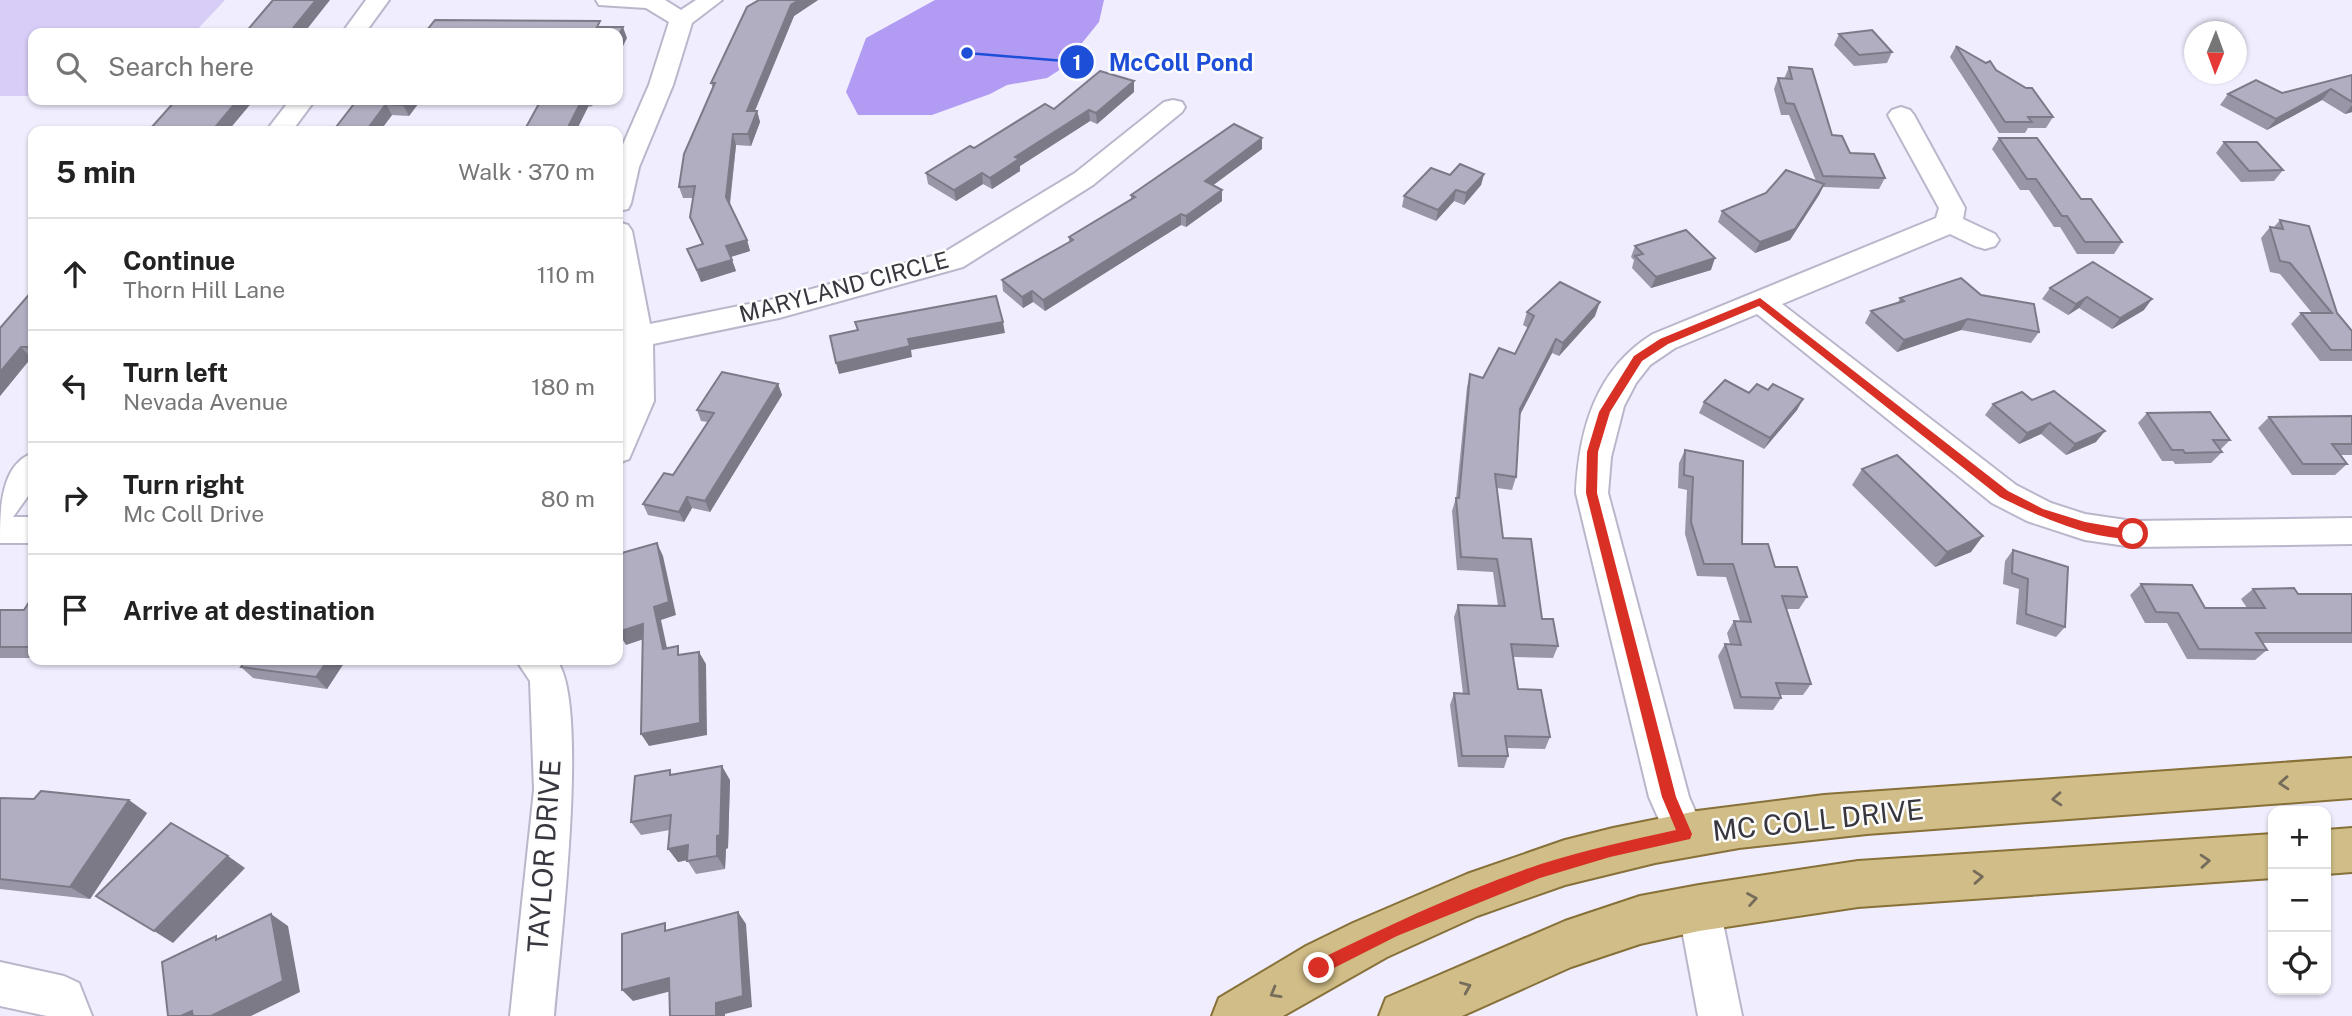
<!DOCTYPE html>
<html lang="en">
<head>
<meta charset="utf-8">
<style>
  body { margin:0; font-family:"Public Sans",sans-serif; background:#f2f2f2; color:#222 }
  .controls { position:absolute; right:21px; bottom:21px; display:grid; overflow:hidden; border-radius:14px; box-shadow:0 2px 5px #0004 }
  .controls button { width:63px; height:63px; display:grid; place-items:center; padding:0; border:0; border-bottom:2px solid #e0e0e0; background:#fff; color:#222; font:35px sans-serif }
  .compass { position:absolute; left:2184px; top:21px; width:63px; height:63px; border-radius:50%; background:#fff; box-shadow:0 2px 5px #0004; rotate:181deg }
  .stop { position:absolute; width:21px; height:21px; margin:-16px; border:5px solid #d93025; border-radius:50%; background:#fff }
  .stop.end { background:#d93025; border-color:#fff; box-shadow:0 2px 7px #0008 }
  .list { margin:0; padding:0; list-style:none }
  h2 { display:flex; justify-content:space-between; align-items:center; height:91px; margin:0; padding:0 28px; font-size:30px }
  h2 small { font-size:23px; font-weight:400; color:#767676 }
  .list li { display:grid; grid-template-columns:46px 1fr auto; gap:21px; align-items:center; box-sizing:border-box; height:112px; padding:0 28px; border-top:2px solid #e0e0e0 }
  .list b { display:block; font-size:26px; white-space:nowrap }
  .list p { margin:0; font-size:23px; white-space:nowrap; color:#767676 }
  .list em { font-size:23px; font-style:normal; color:#767676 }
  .icon { flex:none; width:38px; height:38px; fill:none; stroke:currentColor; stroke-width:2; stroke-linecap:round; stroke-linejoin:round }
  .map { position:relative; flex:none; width:2352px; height:1016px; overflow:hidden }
  .search { position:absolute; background:#fff; box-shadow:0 2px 5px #0004; left:28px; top:28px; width:595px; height:77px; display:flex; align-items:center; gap:18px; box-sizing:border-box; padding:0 24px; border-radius:14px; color:#767676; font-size:26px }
  .panel { position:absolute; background:#fff; box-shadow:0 2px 5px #0004; left:28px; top:126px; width:595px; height:539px; border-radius:14px }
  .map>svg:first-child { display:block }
  .green { fill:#d7cdf7 }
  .water { fill:#b29bf3 }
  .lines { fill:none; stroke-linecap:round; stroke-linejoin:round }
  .minor-casing { stroke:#bbb6cb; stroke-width:4 }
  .major-casing { stroke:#877139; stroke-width:4 }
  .minor { fill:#fff; fill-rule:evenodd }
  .major { fill:#d0bd87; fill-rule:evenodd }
  .wall { fill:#9996a7 }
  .shaded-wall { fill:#7d7a88 }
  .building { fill:#b2aec2; stroke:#7d7a88; stroke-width:2 }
  .oneway { stroke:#756c5b }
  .route { fill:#d93025 }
  .labels { text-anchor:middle; stroke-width:5; stroke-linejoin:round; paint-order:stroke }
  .street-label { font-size:23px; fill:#38363e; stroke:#fdfdfd }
  .near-street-label { font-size:28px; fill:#38363e; stroke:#fdfdfd }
  .leader { fill:none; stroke:#1d4ed8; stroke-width:2.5 }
  .callout-dot { fill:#1d4ed8; stroke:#fdfdfd; stroke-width:2.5 }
  .mark-label { font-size:21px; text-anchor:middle; font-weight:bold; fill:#fff }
  .callout-label { font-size:24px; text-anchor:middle; font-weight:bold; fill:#1d4ed8; stroke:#fdfdfd; stroke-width:5; stroke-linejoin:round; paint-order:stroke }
</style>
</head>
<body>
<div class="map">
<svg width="2352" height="1016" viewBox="0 0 2352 1016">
  <rect width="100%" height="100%" fill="#f0edfe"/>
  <polygon class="green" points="0,0 225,0 194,33 33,33 33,96 0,96"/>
  <polygon class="water" points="935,0 1104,0 1099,22 1061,69 1047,78 1007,85 990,94 932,115 858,115 846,92 866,38"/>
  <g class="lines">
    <g class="minor-casing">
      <g id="minor">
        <polygon points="366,0 389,0 365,33 342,33"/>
        <polygon points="596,0 665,0 681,10 696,0 722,0 692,23 673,85 639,167 631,203 628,209 618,211 618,156 649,85 669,22 646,8 599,5"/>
        <polygon points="290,100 315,100 292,131 266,131"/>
        <polygon points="1173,100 1182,102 1185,107 1182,112 1093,185 963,267 779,318 653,344 654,401 629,459 618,463 618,413 622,401 623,337 618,307 618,222 628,225 632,231 650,324 779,298 943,253 1075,173 1164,102"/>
        <path d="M1901,107L1910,110L1914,115L1965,208L1963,219L1995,234L1999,240L1995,246L1985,249L1975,246L1950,234L1782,304L2016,485L2051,503L2085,514L2133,521L2352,518V544L2133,547L2085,540L2027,521L1992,503L1757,314L1675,348L1650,365L1636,383L1624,406L1611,457L1608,493L1689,797L1705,834L1699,847L1685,853L1671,847L1649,797L1576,493C1579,429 1596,369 1653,334L1936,218L1939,208L1888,115L1892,110Z"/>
        <path d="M33,453V489L13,517H33V543H0C0,510 0,465 33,453Z"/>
        <path d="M516,660H556C591,698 559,955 554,1016H510L534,790L530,681Z"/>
        <polygon points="1699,888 1714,894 1720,908 1742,1016 1698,1016 1678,908 1684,894"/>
        <polygon points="0,962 64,976 79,983 92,1016 47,1016 0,1006"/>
      </g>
    </g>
    <g class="major-casing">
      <g id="major">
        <polygon points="2352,758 2352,798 1867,834 1739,848 1655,863 1565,885 1477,916 1387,957 1283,1016 1212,1016 1219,998 1306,946 1353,923 1467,874 1565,840 1613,828 1697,811 1824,795"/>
        <polygon points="2352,828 2352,872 2326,874 2326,830"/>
        <polygon points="2273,834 2273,878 1858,907 1699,931 1640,944 1571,967 1462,1016 1379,1016 1386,998 1565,921 1640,896 1699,885 1858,861"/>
      </g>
    </g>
    <use href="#minor" class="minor"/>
    <use href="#major" class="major"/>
  </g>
  <g class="wall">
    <polygon points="759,0 818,0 794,16 755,111 757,111 760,122 751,146 736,145 730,205 747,240 750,251 731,257 736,271 701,282 687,249 702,244 690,217 693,198 683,198 679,187 713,88 711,83"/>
    <polygon points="1839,34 1892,52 1887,63 1854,66 1834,45"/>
    <polygon points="1956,46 1996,70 2053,117 2046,128 2028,128 2025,133 1999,133 1950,57"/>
    <polygon points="1789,67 1832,135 1850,153 1885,178 1879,189 1823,187 1819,195 1790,240 1755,253 1718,222 1722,211 1816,181 1789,115 1781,115 1774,89 1778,78 1784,79"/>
    <polygon points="2352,75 2352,112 2345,114 2322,100 2267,130 2220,105 2228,94 2282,93"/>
    <polygon points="1134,92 1097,124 1090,121 1020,166 1020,171 992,189 983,184 956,201 928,184 926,173 1054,109"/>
    <polygon points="357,100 421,100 409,116 392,115 380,131 333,131"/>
    <polygon points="541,100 595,100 592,106 588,107 576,131 524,131"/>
    <polygon points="1262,138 1262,149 1213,185 1222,190 1222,201 1186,227 1181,225 1045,311 1033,302 1023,308 1003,291 1002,280 1069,243 1069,237 1131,199 1131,195"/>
    <polygon points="1999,138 2081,199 2122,242 2114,254 2077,254 2060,227 2054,227 2029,190 2020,190 1992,149"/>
    <polygon points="2224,142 2283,170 2274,181 2241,182 2216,153"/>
    <polygon points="1484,174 1481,185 1464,205 1454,201 1436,221 1402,207 1404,196 1450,175"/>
    <polygon points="2280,220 2337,313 2352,331 2352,361 2320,361 2291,324 2301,313 2312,313 2280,274 2270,272 2261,238 2270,227 2274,227"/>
    <polygon points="1635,246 1711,270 1651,288 1632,268 1634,260 1631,257"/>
    <polygon points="2050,288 2144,310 2112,329 2079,308 2068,315 2042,299"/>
    <polygon points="33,290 33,358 31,358 0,396 0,328"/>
    <polygon points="1981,295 2039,332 2031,343 1961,330 1897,352 1865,323 1871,311 1898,303 1900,298"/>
    <polygon points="1527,312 1595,316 1559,356 1552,353 1520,415 1516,477 1512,490 1497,488 1503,538 1542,619 1558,646 1553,658 1513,657 1518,689 1550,737 1545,749 1507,748 1508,756 1504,768 1458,767 1450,705 1454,693 1463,694 1454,617 1458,605 1498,606 1493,572 1457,570 1452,511 1456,498 1467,387 1470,374 1483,378 1515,354 1528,328 1523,325"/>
    <polygon points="778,384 782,395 710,512 692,508 684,522 648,515 643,504 673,475 708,422 701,421 697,410"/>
    <polygon points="1768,390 1803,399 1797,410 1764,449 1699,413 1704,402 1749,393"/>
    <polygon points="2032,400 2096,442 2066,455 2041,434 2019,444 1985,415 1993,404"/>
    <polygon points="2147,413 2230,440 2220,450 2222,452 2211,463 2175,464 2173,461 2162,461 2138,423"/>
    <polygon points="2352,416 2352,455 2341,455 2347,464 2335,475 2292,475 2258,428 2269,417"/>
    <polygon points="1685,450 1742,544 1775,567 1807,597 1799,609 1786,609 1811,684 1803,695 1780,695 1781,698 1773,710 1734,709 1718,656 1725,644 1730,644 1727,633 1734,621 1740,621 1726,577 1697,576 1685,534 1687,490 1678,488 1679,463"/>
    <polygon points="1862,469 1971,552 1935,567 1852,485"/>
    <polygon points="2013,550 2065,627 2056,637 2016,624 2019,589 2003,584 2005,561"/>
    <polygon points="2141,584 2205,608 2247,608 2241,599 2253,589 2298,594 2352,594 2352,643 2262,643 2267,650 2255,660 2187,659 2167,623 2145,623 2130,595"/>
    <polygon points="33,596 33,658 0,658 0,610 24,610"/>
    <polygon points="150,660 346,660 327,689 253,678 241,667 242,665 154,663"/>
    <polygon points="673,774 730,780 728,848 726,849 725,869 696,874 687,860 678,862 670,830 641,835 631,822"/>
    <polygon points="0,798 147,813 90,899 0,889"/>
  </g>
  <g class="shaded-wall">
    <polygon points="316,0 330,0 304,33 292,33 294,27"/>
    <polygon points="799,0 818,0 794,16 750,122 747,111 791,5"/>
    <polygon points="623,27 627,38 618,56 618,37"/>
    <polygon points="1134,81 1134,92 1097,124 1096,113"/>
    <polygon points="2331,89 2322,100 2267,130 2276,119"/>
    <polygon points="238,100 254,100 228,131 212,131"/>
    <polygon points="407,100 421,100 409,116 403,105"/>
    <polygon points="582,100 585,100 588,107 576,131 566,131"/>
    <polygon points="589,100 595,100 592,106"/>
    <polygon points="386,104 392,115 380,131 366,131"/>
    <polygon points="2352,105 2352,112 2345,114"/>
    <polygon points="1089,110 1090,121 1020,166 1020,171 992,189 990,178 1015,157"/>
    <polygon points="757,111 760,122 751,146 748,134"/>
    <polygon points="733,134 736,145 729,208 726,197"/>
    <polygon points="1262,138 1262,149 1204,192 1205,181"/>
    <polygon points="982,173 983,184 956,201 954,190"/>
    <polygon points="1484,174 1481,185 1464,205 1466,193"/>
    <polygon points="1824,184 1819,195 1790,240 1755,253 1760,242"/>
    <polygon points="1222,190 1222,201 1186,227 1186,216"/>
    <polygon points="1456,190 1454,201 1436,221 1438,210"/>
    <polygon points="1181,214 1181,225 1045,311 1043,300"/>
    <polygon points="747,240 750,251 730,257 726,246"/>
    <polygon points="1715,258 1711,270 1651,288 1656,277"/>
    <polygon points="732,260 736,271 701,282 697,270"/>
    <polygon points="1032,291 1033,302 1023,308 1022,297"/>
    <polygon points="2087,297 2079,308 2068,315 2076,304"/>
    <polygon points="2152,299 2144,310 2112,329 2120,318"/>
    <polygon points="1600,302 1595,316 1559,356 1563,343"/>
    <polygon points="1968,319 1961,330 1897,352 1904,340"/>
    <polygon points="1003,322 1005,333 911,350 912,357 839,374 836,363 908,339"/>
    <polygon points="1556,339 1552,353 1516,422 1520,409"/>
    <polygon points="21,347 31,358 0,396 0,372"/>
    <polygon points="778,384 782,395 710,512 705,501"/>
    <polygon points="1803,399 1797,410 1764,449 1770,438"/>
    <polygon points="2050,423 2041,434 2019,444 2027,433"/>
    <polygon points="2105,431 2096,442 2066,455 2075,444"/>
    <polygon points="687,497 692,508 684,522 679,512"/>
    <polygon points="1983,536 1971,552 1935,567 1947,552"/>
    <polygon points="657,543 663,556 676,615 661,620 670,662 663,649 654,607"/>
    <polygon points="643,624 650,637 626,645 618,632"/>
    <polygon points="699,652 706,664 707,735 649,746 641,734"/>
    <polygon points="328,660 346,660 327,689 316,677"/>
    <polygon points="722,766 730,780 728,848 726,849 725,869 717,856"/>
    <polygon points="129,800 147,813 90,899 70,887"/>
    <polygon points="688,845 697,858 678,862 668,849"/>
    <polygon points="228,856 245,868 173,943 154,931"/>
    <polygon points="738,912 746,924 752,1007 725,1014 725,1016 716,1016 716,1003"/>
    <polygon points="271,914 288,926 300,992 251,1016 211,1016"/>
    <polygon points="669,978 679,989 633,1001 622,990"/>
    <polygon points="192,1011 202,1016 181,1016"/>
  </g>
  <g class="building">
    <polygon points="273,0 316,0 294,27 297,27 292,33 245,33"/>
    <polygon points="759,0 799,0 791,5 747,111 757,111 748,134 733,134 726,197 747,240 726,246 732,260 697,270 687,249 703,244 690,217 695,186 679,187 684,154 715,83 711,83 747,7"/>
    <polygon points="435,20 600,21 597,27 623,27 618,37 618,33 421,33 423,30 427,30"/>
    <polygon points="1872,30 1892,52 1859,55 1839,34"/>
    <polygon points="1956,46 1986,63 1990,61 1996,70 2026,88 2032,88 2053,117 2028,117 2032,122 2005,122"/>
    <polygon points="1789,67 1812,69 1832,135 1842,136 1850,153 1874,154 1885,178 1823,176 1794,104 1786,103 1778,78 1792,79"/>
    <polygon points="1100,71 1134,81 1096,113 1089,110 1015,157 1019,159 990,178 982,173 954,190 926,173 970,146 974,148 1045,104 1054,109"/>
    <polygon points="2352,75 2352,102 2331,89 2276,119 2228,94 2256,80 2282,93"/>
    <polygon points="176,100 238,100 212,131 151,131 152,129 150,129"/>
    <polygon points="357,100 407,100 403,105 386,104 366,131 333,131"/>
    <polygon points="541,100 582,100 566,131 524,131"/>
    <polygon points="1234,124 1262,138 1205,181 1222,190 1186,216 1181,214 1043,300 1032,291 1022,297 1002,280 1073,240 1069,237 1135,197 1131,195"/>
    <polygon points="1999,138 2037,138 2081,199 2091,199 2122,242 2085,242 2067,216 2062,216 2036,179 2027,179"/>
    <polygon points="2224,142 2257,142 2283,170 2249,171"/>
    <polygon points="1460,164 1484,174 1466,193 1456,190 1438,210 1404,196 1431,168 1450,175"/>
    <polygon points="1786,170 1824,184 1795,229 1760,242 1722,211 1766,193"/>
    <polygon points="2280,220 2309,226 2337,313 2352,331 2352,350 2331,350 2301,313 2332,313 2290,263 2280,261 2270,227 2283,229"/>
    <polygon points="1686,230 1715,258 1656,277 1635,256 1643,254 1635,246"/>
    <polygon points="2093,262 2152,299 2120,318 2087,297 2076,304 2050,288"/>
    <polygon points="1961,278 1981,295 2034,304 2039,332 1968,319 1904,340 1871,311 1904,301 1900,298"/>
    <polygon points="1560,282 1600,302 1563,343 1556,339 1520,409 1516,477 1495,474 1503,538 1531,539 1542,619 1553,619 1558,646 1511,644 1518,689 1541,690 1550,737 1505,736 1508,756 1462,756 1454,693 1469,694 1458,605 1505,606 1497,559 1461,557 1456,498 1459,498 1470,374 1483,378 1499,348 1515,354 1534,316 1527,312"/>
    <polygon points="33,290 33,347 21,347 0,372 0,328"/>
    <polygon points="996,296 1003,322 908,339 910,346 836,363 830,336 858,330 855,322"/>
    <polygon points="722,372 778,384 705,501 687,497 679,512 643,504 664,473 673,475 714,413 697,410"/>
    <polygon points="1725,380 1749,393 1757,384 1768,390 1773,384 1803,399 1770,438 1704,402"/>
    <polygon points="2054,391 2105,431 2075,444 2050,423 2027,433 1993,404 2022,392 2032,400"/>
    <polygon points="2210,412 2230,440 2213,440 2222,452 2185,453 2183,450 2172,450 2147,413"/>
    <polygon points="2352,416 2352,444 2332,444 2347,464 2303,464 2269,417"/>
    <polygon points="1685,450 1743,461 1742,544 1768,544 1775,567 1797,567 1807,597 1782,596 1811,684 1776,683 1781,698 1741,697 1725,644 1741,645 1734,621 1751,622 1733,564 1704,564 1691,522 1693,477 1684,475"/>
    <polygon points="1897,455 1983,536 1947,552 1862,469"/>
    <polygon points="657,543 669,602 654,607 663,649 678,646 678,655 699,652 700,723 641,734 643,624 618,632 618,554"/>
    <polygon points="2013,550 2068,567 2065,627 2026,614 2028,579 2012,573"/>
    <polygon points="2141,584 2192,585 2205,608 2265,608 2253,589 2294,588 2298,594 2352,594 2352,633 2256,633 2267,650 2199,649 2178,613 2156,612"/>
    <polygon points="33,596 33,647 0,647 0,610 24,610"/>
    <polygon points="246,660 328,660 316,677 241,667"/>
    <polygon points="722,766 720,835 717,836 717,856 687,861 688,845 668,849 671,815 631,822 635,776 670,770 670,775"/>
    <polygon points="41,791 129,800 70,887 0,879 0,798 34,799"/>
    <polygon points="171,823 228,856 154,931 96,896"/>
    <polygon points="738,912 743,996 716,1003 716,1016 670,1016 669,978 622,990 622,934 665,923 665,931"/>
    <polygon points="271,914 283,981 211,1016 193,1016 192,1011 181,1016 168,1016 162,962 216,936 216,940"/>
  </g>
  <defs><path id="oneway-chevron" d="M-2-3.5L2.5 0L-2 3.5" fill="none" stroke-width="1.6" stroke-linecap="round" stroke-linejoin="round" transform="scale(1.75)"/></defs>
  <g class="oneway">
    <use href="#oneway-chevron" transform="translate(2284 783) rotate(176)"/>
    <use href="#oneway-chevron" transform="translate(2057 799) rotate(176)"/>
    <use href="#oneway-chevron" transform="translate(2205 861) rotate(-4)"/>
    <use href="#oneway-chevron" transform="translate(1978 877) rotate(-4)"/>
    <use href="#oneway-chevron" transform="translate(1752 899) rotate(-10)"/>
    <use href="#oneway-chevron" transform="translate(1466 987) rotate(-23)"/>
    <use href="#oneway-chevron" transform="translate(1275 993) rotate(150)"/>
  </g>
  <path class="route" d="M1760,298L2008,491L2043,509L2085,522L2137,531V537C2103,545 2031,513 2000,497L1759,306L1668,344L1642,361L1610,412L1598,452L1597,493L1676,797L1692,834L1690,839L1610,857L1540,878L1397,936L1324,973L1319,975L1314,973L1312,968L1314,962C1387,926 1463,890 1541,864C1585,850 1631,840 1676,830L1662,797L1586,493L1587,452L1599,412L1634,356L1660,339Z"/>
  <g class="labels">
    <g class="street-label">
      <text transform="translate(844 287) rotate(-15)" y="8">MARYLAND CIRCLE</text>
    </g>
    <g class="near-street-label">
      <text transform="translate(1818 820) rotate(-6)" y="10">MC COLL DRIVE</text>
      <text transform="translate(544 856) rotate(-86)" y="10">TAYLOR DRIVE</text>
    </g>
  </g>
  <path class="leader" d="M967 53L1077 62"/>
  <g class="callout-dot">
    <circle cx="967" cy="53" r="7"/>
    <circle cx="1077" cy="62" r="18"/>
  </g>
  <g class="mark-label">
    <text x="1077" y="70">1</text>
  </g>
  <g class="callout-label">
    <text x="1181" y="71">McColl Pond</text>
  </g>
</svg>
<div class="controls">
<button>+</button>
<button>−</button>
<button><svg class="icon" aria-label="locate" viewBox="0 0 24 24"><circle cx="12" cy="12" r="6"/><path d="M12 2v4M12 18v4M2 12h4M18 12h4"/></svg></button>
</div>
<svg class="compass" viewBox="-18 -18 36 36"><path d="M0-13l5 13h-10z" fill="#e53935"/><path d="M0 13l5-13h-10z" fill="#767676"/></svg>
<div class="stop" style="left:2133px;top:534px"></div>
<div class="stop end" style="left:1319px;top:968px"></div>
<div class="search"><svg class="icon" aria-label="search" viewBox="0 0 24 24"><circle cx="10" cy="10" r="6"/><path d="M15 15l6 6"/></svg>Search here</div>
<section class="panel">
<h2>5 min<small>Walk · 370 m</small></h2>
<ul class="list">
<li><svg class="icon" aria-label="ahead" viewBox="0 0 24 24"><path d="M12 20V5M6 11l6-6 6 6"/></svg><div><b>Continue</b><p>Thorn Hill Lane</p></div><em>110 m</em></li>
<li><svg class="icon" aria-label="left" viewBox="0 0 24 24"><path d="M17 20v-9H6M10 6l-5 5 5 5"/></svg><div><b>Turn left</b><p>Nevada Avenue</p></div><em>180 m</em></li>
<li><svg class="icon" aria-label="right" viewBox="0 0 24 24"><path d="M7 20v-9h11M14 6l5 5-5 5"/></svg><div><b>Turn right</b><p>Mc Coll Drive</p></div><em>80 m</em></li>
<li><svg class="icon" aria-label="arrive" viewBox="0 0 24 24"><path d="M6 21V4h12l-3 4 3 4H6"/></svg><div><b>Arrive at destination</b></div></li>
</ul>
</section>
</div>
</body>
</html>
